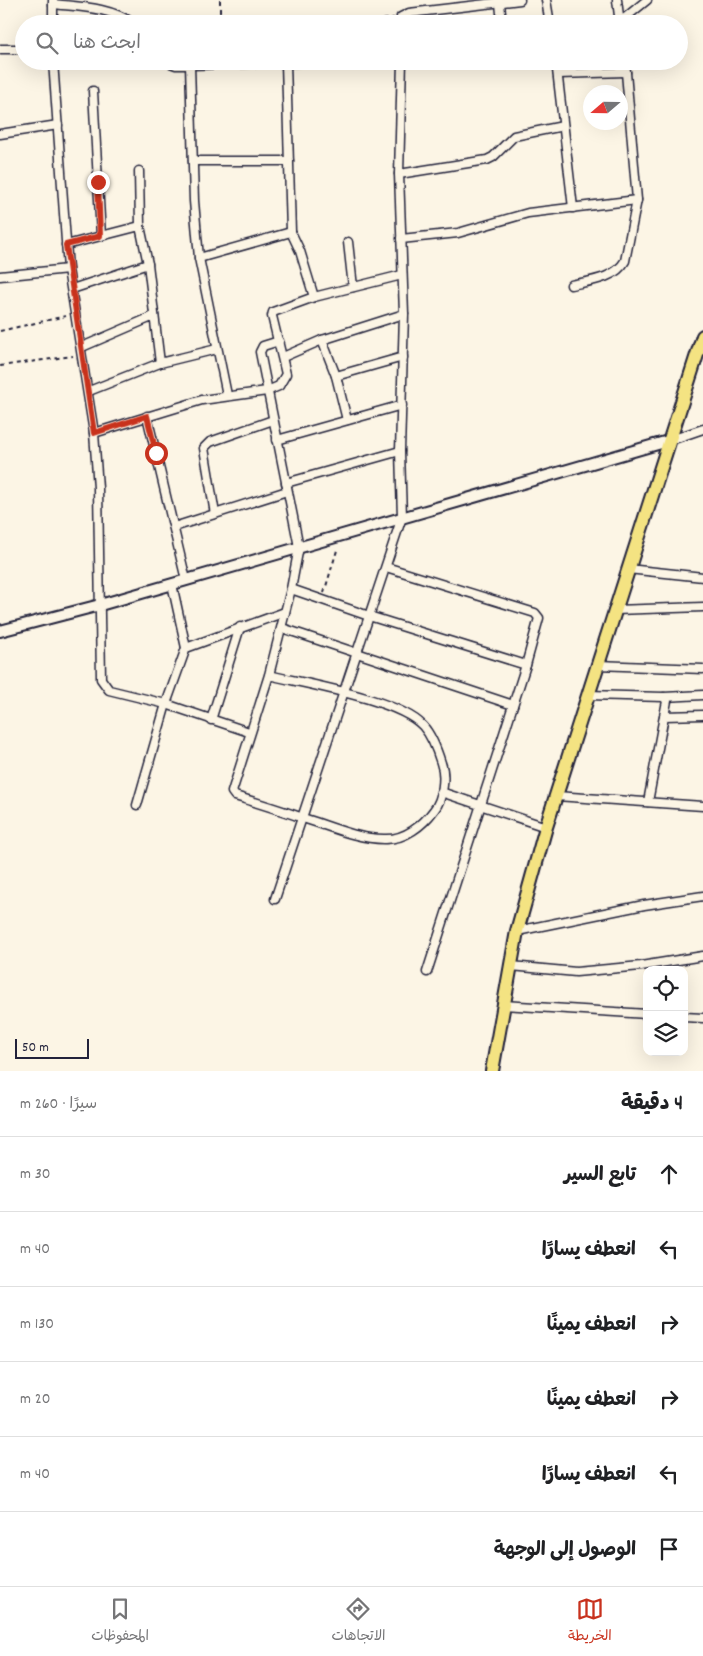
<!DOCTYPE html>
<html lang="ar">
<head>
<meta charset="utf-8">
<style>
  body { margin:0; font-family:Dekko,"Playpen Sans Arabic",sans-serif; background:#f6f6f6; color:#202124; direction:rtl }
  .controls { position:absolute; right:15px; bottom:15px; display:grid; overflow:hidden; border-radius:10px; box-shadow:0 5px 20px #0002 }
  .controls button { width:45px; height:45px; display:grid; place-items:center; padding:0; border:0; border-bottom:1px solid #e0e0e0; background:#fff; color:#202124; font:25px sans-serif }
  .compass { position:absolute; left:583px; top:85px; width:45px; height:45px; border-radius:50%; background:#fff; box-shadow:0 5px 20px #0002; rotate:250deg }
  .scale { position:absolute; left:15px; bottom:12px; width:74px; box-sizing:border-box; padding-left:5px; border:2px solid #22223b; border-top:0; font-size:14px; line-height:18px; white-space:nowrap; color:#22223b; -webkit-text-stroke:4px #fcf5e5; paint-order:stroke }
  .stop { position:absolute; width:15px; height:15px; margin:-11px; border:4px solid #c8321e; border-radius:50%; background:#fff }
  .stop.end { background:#c8321e; border-color:#fff; box-shadow:0 1px 5px #0008 }
  .list { margin:0; padding:0; list-style:none }
  h2 { display:flex; justify-content:space-between; align-items:center; height:65px; margin:0; padding:0 20px; font-size:21px }
  h2 small { font-size:16px; font-weight:400; color:#757577 }
  .list li { display:grid; grid-template-columns:32px 1fr auto; gap:15px; align-items:center; box-sizing:border-box; height:75px; padding:0 20px; border-top:1px solid #e0e0e0 }
  .list b { display:block; font-size:19px; white-space:nowrap }
  .list em { font-size:16px; font-style:normal; color:#757577 }
  .icon { flex:none; width:28px; height:28px; fill:none; stroke:currentColor; stroke-width:2; stroke-linecap:round; stroke-linejoin:round }
  .map { position:relative; flex:none; width:703px; height:1071px; overflow:hidden; direction:ltr }
  .search { position:absolute; background:#fff; box-shadow:0 5px 20px #0002; left:15px; right:15px; top:15px; height:55px; display:flex; align-items:center; gap:12px; box-sizing:border-box; padding:0 18px; border-radius:28px; color:#757577; font-size:19px }
  .sheet { height:515px; background:#fff }
  nav { display:flex; justify-content:space-around; align-items:center; box-sizing:border-box; height:70px; border-top:1px solid #e0e0e0; background:#fff; font-size:14px; color:#757577 }
  nav a { display:grid; justify-items:center; gap:2px }
  nav .on { color:#c8321e }
  .map>svg:first-child { display:block }
  .lines { fill:none; stroke-linecap:round; stroke-linejoin:round }
  .minor-casing { stroke:#22223b; stroke-width:11 }
  .tertiary-casing { stroke:#22223b; stroke-width:14 }
  .primary-casing { stroke:#22223b; stroke-width:16 }
  .path { stroke:#22223b; stroke-width:2; stroke-dasharray:4 4; stroke-linecap:butt }
  .minor { stroke:#fcf5e5; stroke-width:8 }
  .tertiary { stroke:#fcf5e5; stroke-width:10 }
  .primary { stroke:#f4e382; stroke-width:12 }
  .route { stroke:#c8321e; stroke-width:6 }
</style>
</head>
<body>
<div class="map">
<svg width="703" height="1071" viewBox="0 0 703 1071">
  <rect width="100%" height="100%" fill="#fcf5e5"/>
  <filter id="ink" filterUnits="userSpaceOnUse"><feTurbulence type="fractalNoise" baseFrequency=".02" numOctaves="2"/><feDisplacementMap in="SourceGraphic" scale="10" xChannelSelector="R" yChannelSelector="G"/><feConvolveMatrix kernelMatrix="1 2 1 2 8 2 1 2 1" color-interpolation-filters="sRGB"/></filter>
  <g filter="url(#ink)">
    <g class="lines">
      <g class="minor-casing">
        <g id="minor">
          <polyline points="546,0 550,24"/>
          <polyline points="617,0 620,24"/>
          <polyline points="500,3 502,24"/>
          <path d="M53,4C80,7 111,7 134,24"/>
          <polyline points="620,22 647,0"/>
          <polyline points="53,24 53,0"/>
          <polyline points="402,24 401,17 409,13 520,0"/>
          <polyline points="0,49 24,49"/>
          <polyline points="53,61 68,269 94,433 98,488 101,679 109,690 166,704 249,732"/>
          <polyline points="165,61 176,65 190,65 365,61"/>
          <polyline points="506,61 506,63"/>
          <polyline points="556,61 573,208"/>
          <polyline points="286,63 291,232 300,251 314,297"/>
          <polyline points="190,65 194,201 199,258 291,232"/>
          <polyline points="558,74 626,72"/>
          <polyline points="93,91 101,236"/>
          <polyline points="0,134 58,125"/>
          <polyline points="193,161 289,161"/>
          <polyline points="139,171 140,226"/>
          <polyline points="399,174 487,160 493,157 514,136 563,126"/>
          <polyline points="401,239 458,233 528,213 637,200"/>
          <polyline points="348,242 353,287"/>
          <polyline points="66,245 140,226 148,264 160,363 217,349"/>
          <polyline points="199,258 227,395"/>
          <polyline points="0,276 68,269"/>
          <path d="M571,285C589,281 615,279 625,261L637,200L625,61"/>
          <polyline points="72,289 148,264"/>
          <polyline points="322,340 336,376 347,420"/>
          <polyline points="82,347 154,316"/>
          <polyline points="283,357 322,340 404,314"/>
          <polyline points="336,376 403,357"/>
          <polyline points="89,391 160,363"/>
          <polyline points="147,416 186,580"/>
          <polyline points="94,433 202,400 267,391 279,386 286,374 272,316 273,312 314,297 402,275"/>
          <polyline points="277,440 402,405"/>
          <polyline points="668,441 703,429"/>
          <polyline points="286,483 400,451"/>
          <polyline points="215,514 204,448 210,442 273,420"/>
          <polyline points="174,527 287,491"/>
          <polyline points="386,567 535,613 539,618 526,665 427,972"/>
          <polyline points="628,569 703,577"/>
          <polyline points="172,584 186,648"/>
          <polyline points="291,589 369,616 526,665"/>
          <polyline points="615,610 703,607"/>
          <polyline points="282,628 513,705"/>
          <polyline points="597,665 703,669"/>
          <path d="M269,675C306,684 398,699 423,726C432,736 437,750 441,763C446,776 443,799 434,810C423,825 405,840 384,839C357,839 329,826 303,818C281,810 258,803 235,796L232,792L269,675L291,589L299,547L260,352L263,346L279,341"/>
          <polyline points="587,695 664,697 667,701 664,716"/>
          <polyline points="664,697 703,695"/>
          <polyline points="211,720 240,627"/>
          <polyline points="441,792 546,827"/>
          <polyline points="556,796 703,806"/>
          <polyline points="648,802 664,716 703,715"/>
          <polyline points="137,805 166,704 186,648 285,612"/>
          <polyline points="275,899 402,517 400,451 404,314 399,174 402,61"/>
          <polyline points="517,931 644,905 703,896"/>
          <polyline points="511,966 576,972 641,966 703,956"/>
          <polyline points="503,1005 647,1014"/>
          <polyline points="684,1017 703,1018"/>
        </g>
      </g>
      <g class="tertiary-casing">
        <polyline id="tertiary" points="0,631 100,605 668,441"/>
      </g>
      <g class="primary-casing">
        <polyline id="primary" points="492,1071 517,931 546,827 703,336"/>
      </g>
      <g class="path">
        <polyline points="220,0 220,20"/>
        <path d="M140,20C160,21 179,22 198,22C230,21 258,16 290,24"/>
        <polyline points="352,24 394,18"/>
        <polyline points="0,331 66,316"/>
        <polyline points="0,366 73,356"/>
        <polyline points="324,593 338,547"/>
      </g>
      <use href="#minor" class="minor"/>
      <use href="#tertiary" class="tertiary"/>
      <use href="#primary" class="primary"/>
    </g>
  </g>
  <g class="lines" filter="url(#ink)">
    <polyline class="route" points="98,182 100,236 66,245 94,433 147,416 156,453"/>
  </g>
</svg>
<div class="controls">
<button><svg class="icon" aria-label="locate" viewBox="0 0 24 24"><circle cx="12" cy="12" r="6"/><path d="M12 2v4M12 18v4M2 12h4M18 12h4"/></svg></button>
<button><svg class="icon" aria-label="layers" viewBox="0 0 24 24"><path d="M12 4l9 5-9 5-9-5zM3 14l9 5 9-5"/></svg></button>
</div>
<svg class="compass" viewBox="-18 -18 36 36"><path d="M0-13l5 13h-10z" fill="#e53935"/><path d="M0 13l5-13h-10z" fill="#757577"/></svg>
<div class="scale">50 m</div>
<div class="stop" style="left:156px;top:453px"></div>
<div class="stop end" style="left:98px;top:182px"></div>
<div class="search"><svg class="icon" aria-label="search" viewBox="0 0 24 24"><circle cx="10" cy="10" r="6"/><path d="M15 15l6 6"/></svg>ابحث هنا</div>
</div>
<section class="sheet">
<h2>4 دقيقة<small>سيرًا · 260 m</small></h2>
<ul class="list">
<li><svg class="icon" aria-label="ahead" viewBox="0 0 24 24"><path d="M12 20V5M6 11l6-6 6 6"/></svg><div><b>تابع السير</b></div><em>30 m</em></li>
<li><svg class="icon" aria-label="left" viewBox="0 0 24 24"><path d="M17 20v-9H6M10 6l-5 5 5 5"/></svg><div><b>انعطف يسارًا</b></div><em>40 m</em></li>
<li><svg class="icon" aria-label="right" viewBox="0 0 24 24"><path d="M7 20v-9h11M14 6l5 5-5 5"/></svg><div><b>انعطف يمينًا</b></div><em>130 m</em></li>
<li><svg class="icon" aria-label="right" viewBox="0 0 24 24"><path d="M7 20v-9h11M14 6l5 5-5 5"/></svg><div><b>انعطف يمينًا</b></div><em>20 m</em></li>
<li><svg class="icon" aria-label="left" viewBox="0 0 24 24"><path d="M17 20v-9H6M10 6l-5 5 5 5"/></svg><div><b>انعطف يسارًا</b></div><em>40 m</em></li>
<li><svg class="icon" aria-label="arrive" viewBox="0 0 24 24"><path d="M6 21V4h12l-3 4 3 4H6"/></svg><div><b>الوصول إلى الوجهة</b></div></li>
</ul>
</section>
<nav>
<a class="on"><svg class="icon" aria-label="map" viewBox="0 0 24 24"><path d="M3 6l6-2 6 2 6-2v14l-6 2-6-2-6 2zM9 4v14M15 6v14"/></svg>الخريطة</a>
<a><svg class="icon" aria-label="directions" viewBox="0 0 24 24"><path d="M12 3l9 9-9 9-9-9zM9 14v-3h6M13 9l2 2-2 2"/></svg>الاتجاهات</a>
<a><svg class="icon" aria-label="saved" viewBox="0 0 24 24"><path d="M7 4h10v16l-5-4-5 4z"/></svg>المحفوظات</a>
</nav>
</body>
</html>
